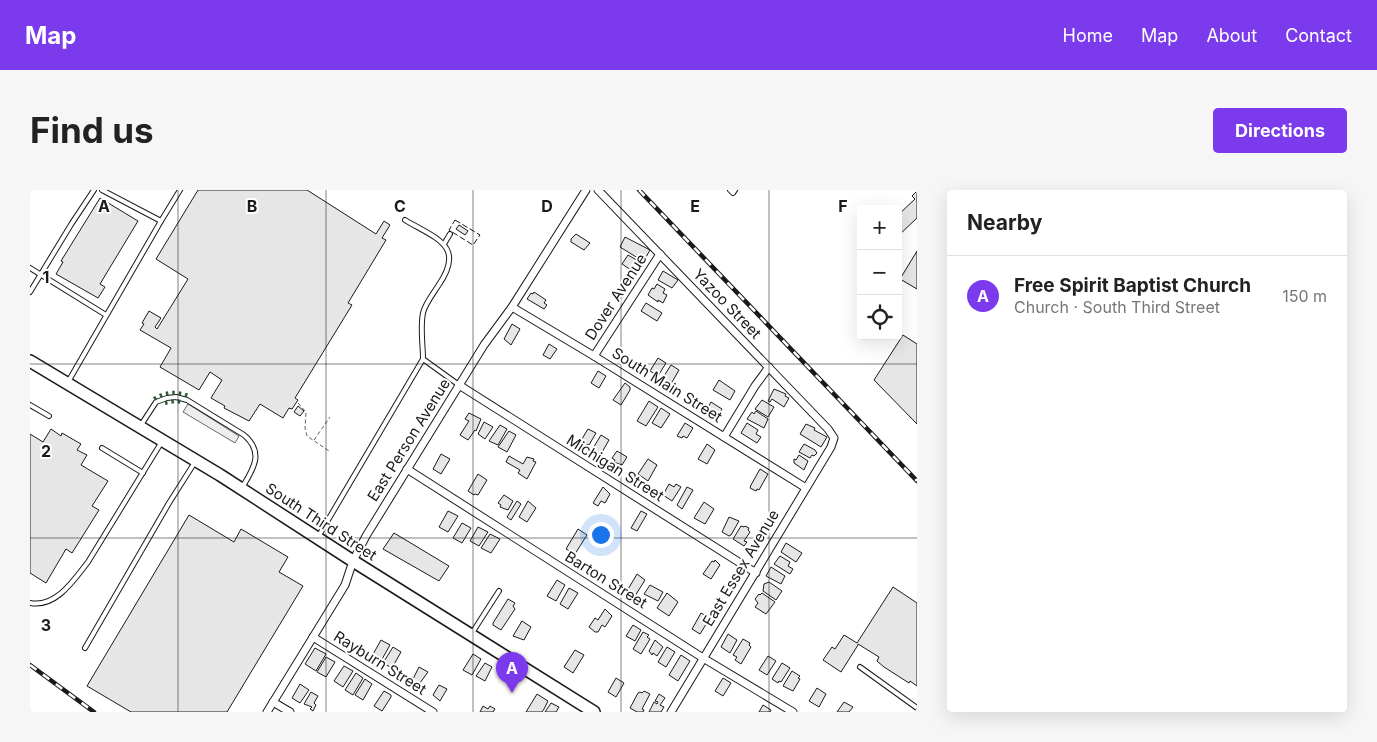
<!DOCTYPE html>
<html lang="en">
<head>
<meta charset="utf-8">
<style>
  body { margin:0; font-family:Inter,sans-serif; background:#f6f6f6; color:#222 }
  .controls { position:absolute; right:15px; top:15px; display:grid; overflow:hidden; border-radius:5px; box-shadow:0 5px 20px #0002 }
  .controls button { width:45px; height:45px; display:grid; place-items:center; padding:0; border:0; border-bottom:1px solid #e0e0e0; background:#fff; color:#222; font:25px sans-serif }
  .you { position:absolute; left:570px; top:344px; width:18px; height:18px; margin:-12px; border:4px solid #fff; border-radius:50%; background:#1a73e8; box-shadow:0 0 0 8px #1a73e833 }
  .badge { display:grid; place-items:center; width:32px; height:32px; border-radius:50%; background:#7c3aed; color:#fff; font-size:16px; font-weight:700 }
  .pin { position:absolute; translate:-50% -41px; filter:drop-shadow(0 1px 2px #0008) }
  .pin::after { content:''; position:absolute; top:26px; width:18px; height:15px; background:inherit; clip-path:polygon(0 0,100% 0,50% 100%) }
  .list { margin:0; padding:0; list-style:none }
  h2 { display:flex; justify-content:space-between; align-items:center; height:65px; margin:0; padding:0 20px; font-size:21px }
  h2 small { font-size:16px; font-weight:400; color:#767676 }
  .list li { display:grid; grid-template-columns:32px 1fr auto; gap:15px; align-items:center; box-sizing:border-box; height:80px; padding:0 20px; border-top:1px solid #e0e0e0 }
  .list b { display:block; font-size:19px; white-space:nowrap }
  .list p { margin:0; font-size:16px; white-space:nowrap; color:#767676 }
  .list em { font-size:16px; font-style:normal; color:#767676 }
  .icon { flex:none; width:28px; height:28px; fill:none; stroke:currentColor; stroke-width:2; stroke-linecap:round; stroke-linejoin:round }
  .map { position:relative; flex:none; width:887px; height:522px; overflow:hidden; border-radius:5px }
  header { display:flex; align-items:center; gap:30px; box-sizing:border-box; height:70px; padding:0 25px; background:#7c3aed; color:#fff }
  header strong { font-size:24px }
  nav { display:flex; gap:28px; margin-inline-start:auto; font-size:18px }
  .intro { display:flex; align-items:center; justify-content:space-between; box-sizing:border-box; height:120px; padding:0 30px }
  h1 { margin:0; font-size:35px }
  .button { padding:12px 22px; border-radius:5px; background:#7c3aed; color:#fff; font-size:18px; font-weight:700 }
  main { display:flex; gap:30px; padding:0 30px }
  aside { flex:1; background:#fff; border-radius:5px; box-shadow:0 5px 20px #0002 }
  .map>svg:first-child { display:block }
  .parking { fill:#ededed; stroke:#6a6a6a }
  .building { fill:#e6e6e6; stroke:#1a1a1a }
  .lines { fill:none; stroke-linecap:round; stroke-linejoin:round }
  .service-casing { stroke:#1a1a1a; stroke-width:6 }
  .minor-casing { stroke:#1a1a1a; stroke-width:9 }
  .primary-casing { stroke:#1a1a1a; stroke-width:14 }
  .path { stroke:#5f5f5f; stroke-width:1; stroke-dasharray:4 2.5; stroke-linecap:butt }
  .service { stroke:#fff; stroke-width:4 }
  .minor { stroke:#fff; stroke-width:7 }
  .primary { stroke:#fff; stroke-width:11 }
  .rail-casing { stroke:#1a1a1a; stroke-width:4.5 }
  .rail { stroke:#fff; stroke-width:2.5; stroke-dasharray:8; stroke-linecap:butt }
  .hedge { stroke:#2b5a34; stroke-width:4; stroke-dasharray:2.5 4; stroke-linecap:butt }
  .fence { stroke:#1a1a1a; stroke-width:1; stroke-dasharray:6 2.5; stroke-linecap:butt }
  .grid { fill:none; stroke:#1a1a1a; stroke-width:1; stroke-opacity:0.55 }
  .labels { text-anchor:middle; stroke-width:4; stroke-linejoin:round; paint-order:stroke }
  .street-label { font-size:15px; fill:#1a1a1a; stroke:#fff }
  .grid-label { font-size:16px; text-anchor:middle; font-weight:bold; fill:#1a1a1a; stroke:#fff; stroke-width:4; stroke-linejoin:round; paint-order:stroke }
</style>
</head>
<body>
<header>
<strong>Map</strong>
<nav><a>Home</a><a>Map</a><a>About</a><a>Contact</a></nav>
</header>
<div class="intro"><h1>Find us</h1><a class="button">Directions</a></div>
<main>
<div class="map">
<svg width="887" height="522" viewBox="0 0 887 522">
  <rect width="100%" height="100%" fill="#fff"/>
  <polygon class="parking" points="158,214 209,246 205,253 153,222"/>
  <g class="building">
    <polygon points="168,0 277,0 346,44 354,31 360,35 352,48 356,50 318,113 322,115 265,208 268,210 262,219 259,218 253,228 230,214 219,231 194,218 195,216 181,208 192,190 180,182 169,200 130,177 141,158 110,140 114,134 112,133 119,121 131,128 125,137 127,139 158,89 126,69"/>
    <polygon points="887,1 887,28 868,46 868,25 885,9 882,6"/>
    <polygon points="70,8 108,31 70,94 75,97 68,108 26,84 33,72 31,71"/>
    <polygon points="429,35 438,41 435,45 426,39"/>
    <polygon points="546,44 560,53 554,60 541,52 541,49"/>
    <polygon points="595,47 620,60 615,69 613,67 611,70 590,57"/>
    <polygon points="887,61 887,99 870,89"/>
    <polygon points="598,65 610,72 604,82 592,74"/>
    <polygon points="633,81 648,90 642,98 628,90"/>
    <polygon points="627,94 635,99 633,103 637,105 633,113 628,110 628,112 618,105 622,98 624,99"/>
    <polygon points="504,102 516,110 514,113 517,115 514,119 497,109 501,103 503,104"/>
    <polygon points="616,113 632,123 627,131 611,121"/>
    <polygon points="482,134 490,139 481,155 474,149"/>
    <polygon points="873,145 887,154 887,234 844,190"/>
    <polygon points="519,154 527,159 520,169 513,165"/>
    <polygon points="628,168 636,173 628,186 620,181"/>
    <polygon points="641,175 649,180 641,194 632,189"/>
    <polygon points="568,181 576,186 569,198 561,193"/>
    <polygon points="689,190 705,201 700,210 683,200"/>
    <polygon points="595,193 600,197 600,200 591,215 583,210"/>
    <polygon points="744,199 756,204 755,206 759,208 754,217 742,209 740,212 738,211"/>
    <polygon points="732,210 744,217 738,227 725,219"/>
    <polygon points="619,211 628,217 616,236 607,231"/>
    <polygon points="681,212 692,219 688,226 677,219"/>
    <polygon points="268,216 274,221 270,226 264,222"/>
    <polygon points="631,218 640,224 631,238 622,233"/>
    <polygon points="726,221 738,229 734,238 717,229 722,222 724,224"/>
    <polygon points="439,223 451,229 446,241 445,240 438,250 430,245 439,231 435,229"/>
    <polygon points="454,232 463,237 455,249 448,244"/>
    <polygon points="655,233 663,238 657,248 653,246 652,248 647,246"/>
    <polygon points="717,233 728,240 726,244 731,247 727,253 711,243"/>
    <polygon points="776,234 785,238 784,240 797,247 791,257 770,244"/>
    <polygon points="470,235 477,239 468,255 459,251"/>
    <polygon points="21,239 31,246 32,243 51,254 47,260 57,265 51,275 78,291 62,316 69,320 42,363 36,359 16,393 0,383 0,244 13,252"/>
    <polygon points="558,239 566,243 559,255 550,252"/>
    <polygon points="479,241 486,245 477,262 468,257"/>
    <polygon points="571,245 579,250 571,264 562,260"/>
    <polygon points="677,254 685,260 677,274 668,269"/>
    <polygon points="774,254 785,260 787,263 784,266 782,265 780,268 769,262"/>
    <polygon points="587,261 597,267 592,275 584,272 585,270 582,268"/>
    <polygon points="411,264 420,269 411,284 403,279"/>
    <polygon points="769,265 778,271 774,280 764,273 764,269 766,270"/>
    <polygon points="479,266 493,274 497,267 504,269 503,271 506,272 497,289 488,283 490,280 476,272"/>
    <polygon points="618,269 627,275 618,291 608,284"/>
    <polygon points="730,279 738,284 729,300 727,299 726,301 720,298 721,295"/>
    <polygon points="448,284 457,290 448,305 445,304 444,305 438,301"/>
    <polygon points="639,294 644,297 646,294 651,297 642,311 633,305"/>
    <polygon points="573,297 580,304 575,313 571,311 568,316 563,313"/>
    <polygon points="657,297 663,300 652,319 647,315"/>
    <polygon points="474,305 483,311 478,320 470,317 471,315 468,313"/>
    <polygon points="487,311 491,314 481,330 477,327"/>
    <polygon points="498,311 506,318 497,332 489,327"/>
    <polygon points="674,312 684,319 675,334 664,328"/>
    <polygon points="418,321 428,326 418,342 409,337"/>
    <polygon points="611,321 617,324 607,341 601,338"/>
    <polygon points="159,325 204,352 211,339 258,367 249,382 273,396 197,522 101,522 57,496"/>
    <polygon points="699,327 709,331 701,345 699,346 692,342"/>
    <polygon points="432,333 441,338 432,353 423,348"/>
    <polygon points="711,336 714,337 715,336 719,338 718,340 720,342 714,351 717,352 714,356 703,349"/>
    <polygon points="448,337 458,342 449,356 440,351"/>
    <polygon points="548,339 557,345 545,364 536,359"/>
    <polygon points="364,343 419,376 409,391 353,359"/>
    <polygon points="460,344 470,349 461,363 451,358"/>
    <polygon points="756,353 772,363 766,372 751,362"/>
    <polygon points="750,366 760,372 758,376 763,379 760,384 744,374"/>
    <polygon points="685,370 690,375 681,389 673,384 682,371 684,372"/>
    <polygon points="741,377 755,386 751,394 736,386"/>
    <polygon points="607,384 615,390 605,406 597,401"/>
    <polygon points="527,390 535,395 526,411 517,406"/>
    <polygon points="739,392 752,401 746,410 733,401 734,394"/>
    <polygon points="620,395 633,402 628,411 614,404"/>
    <polygon points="863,397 887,413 887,496 880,491 879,493 854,477 847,471 849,467 828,454 828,455 811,482 793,470 802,457 805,459 814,445 827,453"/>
    <polygon points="539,398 548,403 538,419 530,414"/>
    <polygon points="637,403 648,412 639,426 627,418"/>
    <polygon points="732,403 745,412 736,424 725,417 728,413 725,409 729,404 730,405"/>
    <polygon points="478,409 485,413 483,416 485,419 471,440 463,435 463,433"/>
    <polygon points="575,419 582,426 575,437 572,435 568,442 565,442 559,437 565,428 568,430"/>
    <polygon points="671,423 680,428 670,444 662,439"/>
    <polygon points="492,431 501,437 494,450 483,446"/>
    <polygon points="603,435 611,440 605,451 596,446"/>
    <polygon points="613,442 619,445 617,447 620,449 611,464 603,459"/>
    <polygon points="698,444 707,450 700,463 691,457"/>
    <polygon points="713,449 720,453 719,455 721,457 711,474 705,470 707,467 703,465"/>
    <polygon points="351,450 360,455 351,471 342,466"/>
    <polygon points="625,450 633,457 627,466 623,463 622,465 619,461"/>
    <polygon points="363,457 371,462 362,478 353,473"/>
    <polygon points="637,457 645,462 636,477 628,472"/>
    <polygon points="285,458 296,464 286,481 275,474"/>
    <polygon points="545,460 554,465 543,483 534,477"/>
    <polygon points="443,464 451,469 442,485 433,480"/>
    <polygon points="651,465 660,471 648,491 639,485"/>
    <polygon points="738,466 746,471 737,485 729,480"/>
    <polygon points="296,467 305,472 296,487 287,482"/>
    <polygon points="455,473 462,477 455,491 446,486"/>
    <polygon points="752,473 760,478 751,492 749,491 748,493 742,489"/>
    <polygon points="314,476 323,481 313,497 304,491"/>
    <polygon points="389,477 398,482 387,497 381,493"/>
    <polygon points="762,481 770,486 768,488 770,489 763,501 753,496"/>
    <polygon points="326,483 333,488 323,505 315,500"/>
    <polygon points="586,488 594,493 586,507 578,502"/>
    <polygon points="693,488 701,493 693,506 685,501"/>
    <polygon points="335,489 342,494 333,510 325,505"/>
    <polygon points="270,494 279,500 270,513 262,508"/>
    <polygon points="409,495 417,499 410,511 403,505"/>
    <polygon points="787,498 796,504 789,517 779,511"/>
    <polygon points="354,501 361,505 361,507 352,521 344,516"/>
    <polygon points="614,501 620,504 612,519 614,520 613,522 607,522 600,518 608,503 610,502 612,503"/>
    <polygon points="281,502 288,506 284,513 286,515 283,521 280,519 282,517 274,514"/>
    <polygon points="507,504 518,511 514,519 512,522 496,522"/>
    <polygon points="629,504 635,508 630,515 634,517 631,522 619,522 624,512 627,514 628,512 625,511"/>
    <polygon points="814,512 823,517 819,522 807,522"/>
    <polygon points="521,513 529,517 526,522 515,522"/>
    <polygon points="733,515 741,520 740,522 729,522"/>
    <polygon points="453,516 458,519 460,516 465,519 463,522 450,522"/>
  </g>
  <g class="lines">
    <g class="service-casing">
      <g id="service">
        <polyline points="700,0 703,3 705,0"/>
        <path d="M375,30C407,49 436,56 408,96C403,104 395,114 393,123C390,138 393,155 393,169"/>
        <polyline points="131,31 150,0"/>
        <polyline points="414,54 420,44"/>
        <polyline points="0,78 76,125"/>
        <polyline points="0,102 42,33 64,0"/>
        <polyline points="38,192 131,31 72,0"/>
        <polyline points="0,215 19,226"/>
        <path d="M111,235L126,212L137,208L146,207L157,210L214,245C234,262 224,278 213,296"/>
        <polyline points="72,258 113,283"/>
        <polyline points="288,347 393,169 429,195"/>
        <path d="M0,413C26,418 44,390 58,372L131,253"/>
        <polyline points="442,443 469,401"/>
        <polyline points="55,458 139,313 165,272"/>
        <polyline points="830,477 887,518"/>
      </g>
    </g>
    <g class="minor-casing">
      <g id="minor">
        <polyline points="568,0 798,239 804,248 801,257 641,522"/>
        <polyline points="482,117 564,166 776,298"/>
        <polyline points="564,166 630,64"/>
        <polyline points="429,195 726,383"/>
        <polyline points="694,247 725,196 739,177"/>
        <polyline points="377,279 673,468 763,522"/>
        <polyline points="283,447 403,522"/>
        <polyline points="243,512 260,522"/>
        <polyline points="237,522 315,395 323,371 336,346 454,155 482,117 556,0"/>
      </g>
    </g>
    <g class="primary-casing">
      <polyline id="primary" points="0,171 190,285 323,371 564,522"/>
    </g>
    <g class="path">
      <polyline points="268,213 276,222 275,238 277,246 299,261"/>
      <polyline points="284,250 300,227"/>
    </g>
    <use href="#service" class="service"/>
    <use href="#minor" class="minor"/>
    <use href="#primary" class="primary"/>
    <g class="rail-casing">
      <g id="rail">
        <polyline points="609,0 887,291"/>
        <polyline points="0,475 64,522"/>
      </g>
    </g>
    <use href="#rail" class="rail"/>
    <g class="hedge">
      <path d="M124,209C136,201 148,201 161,207"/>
      <polyline points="135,213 145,211 153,212"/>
    </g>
    <polygon class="fence" points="425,30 450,45 443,55 419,40"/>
  </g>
  <path class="grid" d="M148,0V522M296,0V522M443,0V522M591,0V522M739,0V522M0,174H887M0,348H887"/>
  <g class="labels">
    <g class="street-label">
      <text transform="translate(586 107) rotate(-57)" y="5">Dover Avenue</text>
      <text transform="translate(697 114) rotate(46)" y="5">Yazoo Street</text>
      <text transform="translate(637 195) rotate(32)" y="5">South Main Street</text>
      <text transform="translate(379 250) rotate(-58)" y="5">East Person Avenue</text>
      <text transform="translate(585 278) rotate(32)" y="5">Michigan Street</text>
      <text transform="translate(291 332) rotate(33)" y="5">South Third Street</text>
      <text transform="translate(711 378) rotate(-59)" y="5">East Essex Avenue</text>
      <text transform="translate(576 390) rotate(32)" y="5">Barton Street</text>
      <text transform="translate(350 473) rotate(32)" y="5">Rayburn Street</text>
    </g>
  </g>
  <g class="grid-label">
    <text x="74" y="22">A</text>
    <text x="222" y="22">B</text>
    <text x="370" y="22">C</text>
    <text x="517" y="22">D</text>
    <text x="665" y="22">E</text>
    <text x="813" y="22">F</text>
    <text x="16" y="93">1</text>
    <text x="16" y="267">2</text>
    <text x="16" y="441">3</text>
  </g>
</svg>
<div class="controls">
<button>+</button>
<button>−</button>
<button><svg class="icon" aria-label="locate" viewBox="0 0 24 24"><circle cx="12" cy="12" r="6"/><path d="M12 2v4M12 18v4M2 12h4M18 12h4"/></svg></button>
</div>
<div class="you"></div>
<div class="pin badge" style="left:482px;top:503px">A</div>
</div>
<aside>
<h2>Nearby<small></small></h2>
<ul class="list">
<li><span class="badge">A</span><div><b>Free Spirit Baptist Church</b><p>Church · South Third Street</p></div><em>150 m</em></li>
</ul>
</aside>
</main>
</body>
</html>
